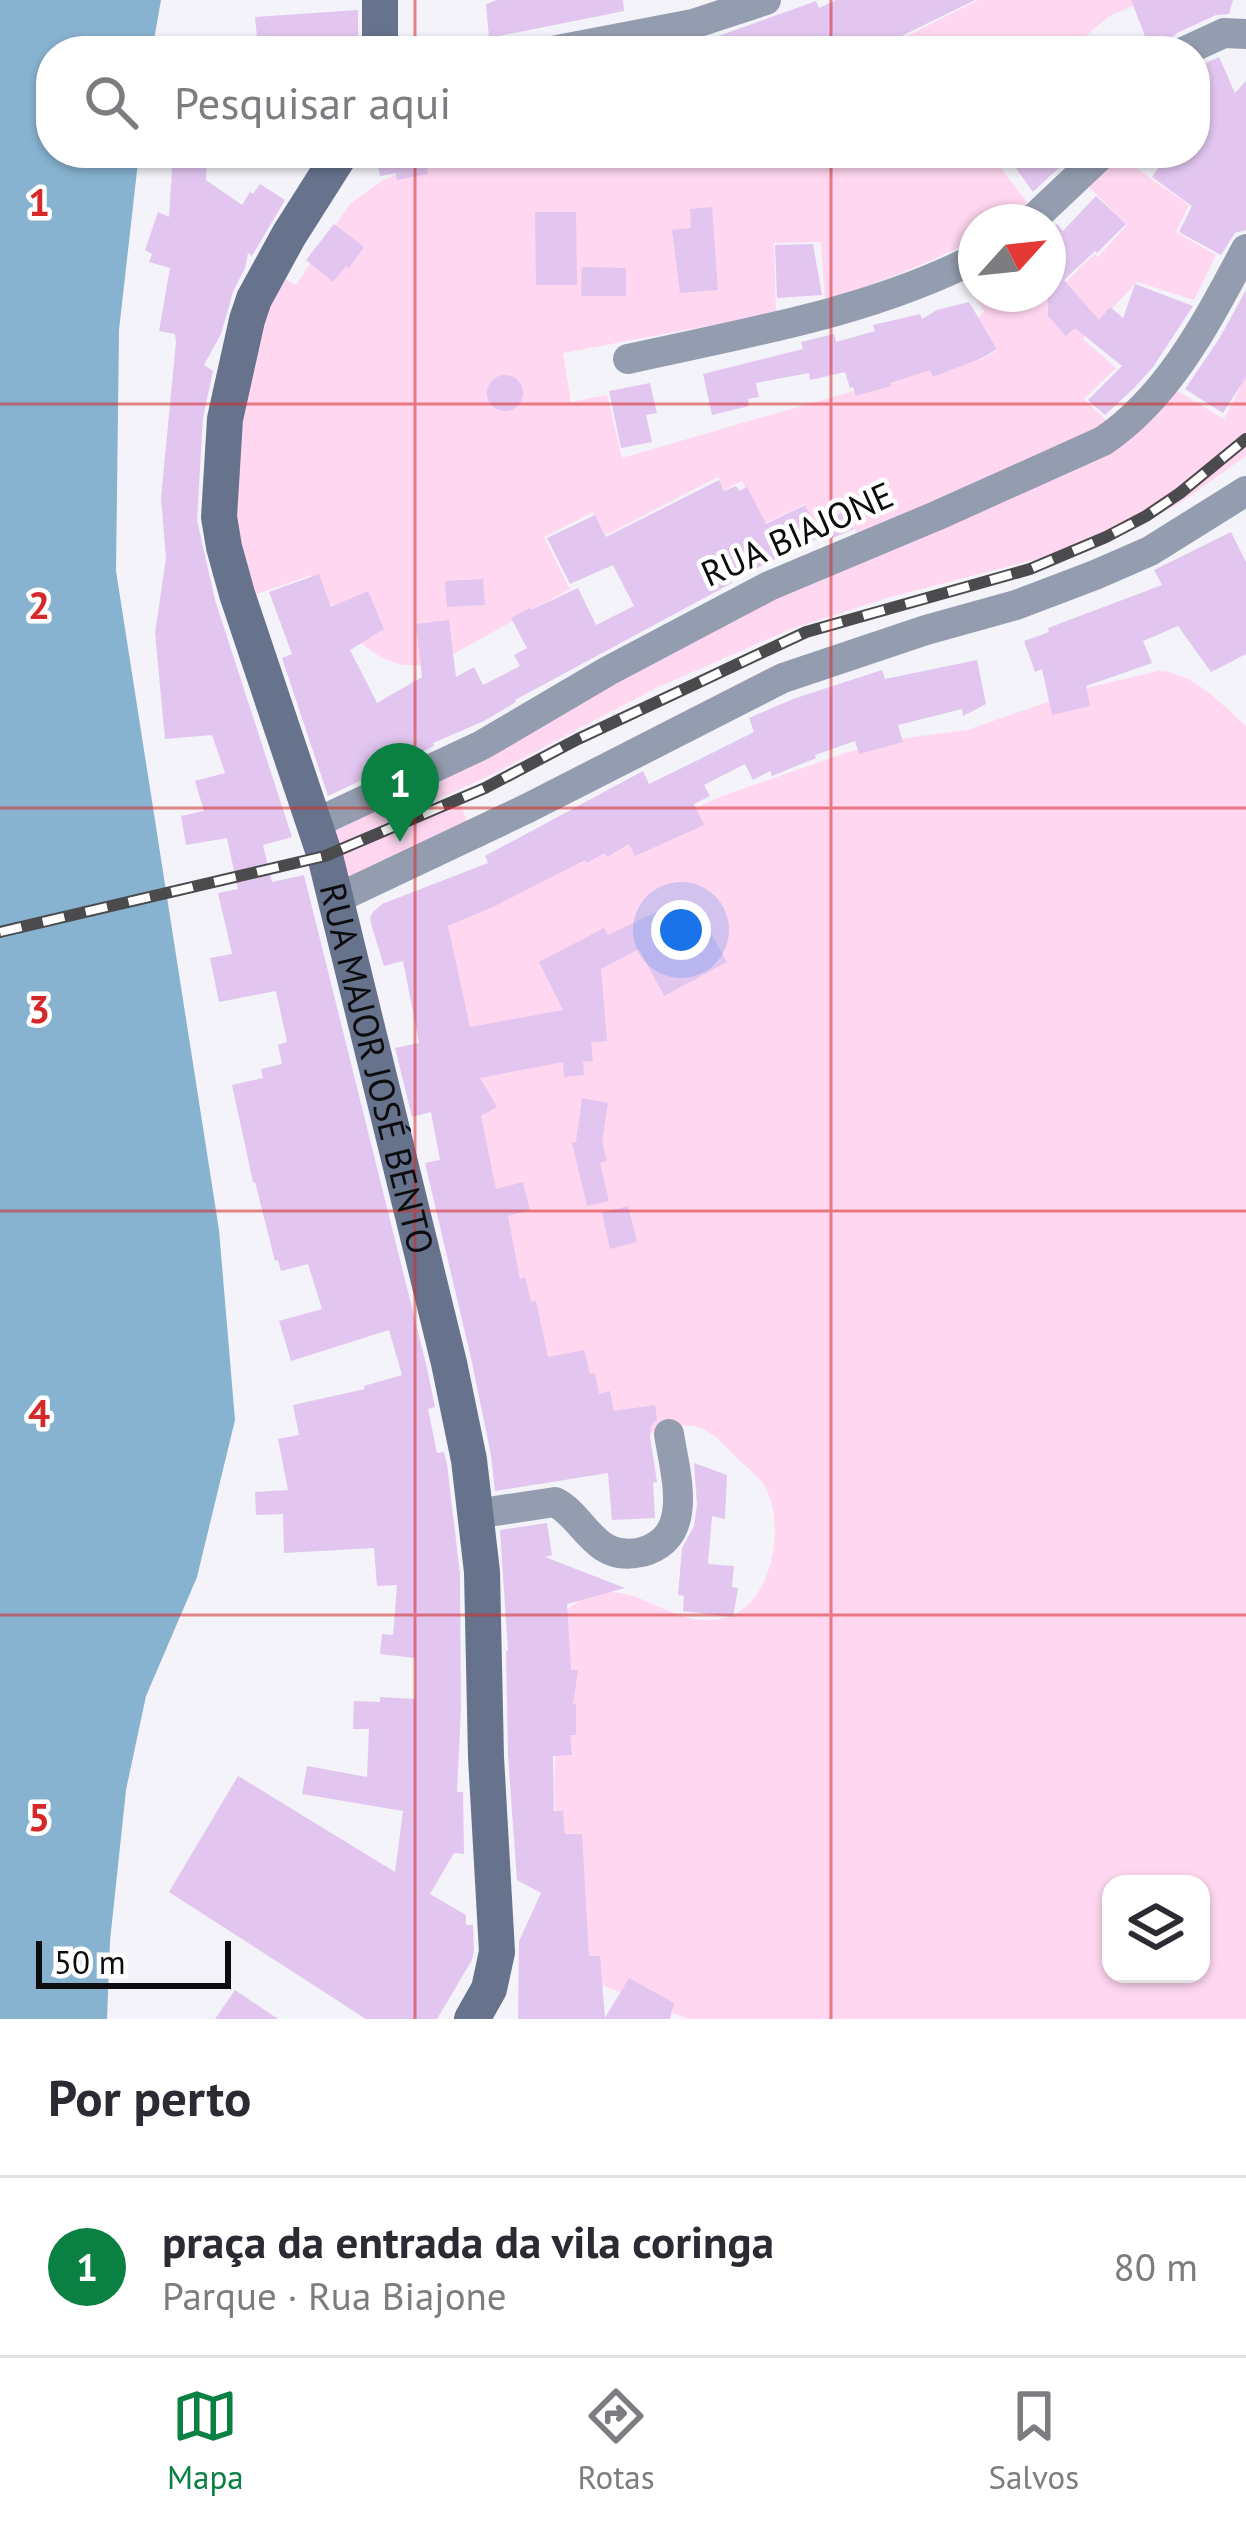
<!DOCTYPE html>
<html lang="pt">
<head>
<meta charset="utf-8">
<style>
  body { margin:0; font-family:"PT Sans",sans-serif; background:#f7f7f7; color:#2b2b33 }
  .controls { position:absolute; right:36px; bottom:36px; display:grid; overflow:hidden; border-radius:24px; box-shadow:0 3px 9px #0004 }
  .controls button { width:108px; height:108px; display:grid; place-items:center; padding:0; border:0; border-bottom:3px solid #e1e1e2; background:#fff; color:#2b2b33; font:60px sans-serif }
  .compass { position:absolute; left:958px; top:204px; width:108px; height:108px; border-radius:50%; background:#fff; box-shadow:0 3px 9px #0004; rotate:63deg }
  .scale { position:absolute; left:36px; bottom:30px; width:195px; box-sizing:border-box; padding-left:12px; border:6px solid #0d0d0f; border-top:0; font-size:33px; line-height:42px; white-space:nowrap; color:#0d0d0f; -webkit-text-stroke:9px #fff; paint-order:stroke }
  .you { position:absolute; left:681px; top:930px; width:42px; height:42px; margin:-30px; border:9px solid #fff; border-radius:50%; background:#1a73e8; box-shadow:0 0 0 18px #1a73e833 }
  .badge { display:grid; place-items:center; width:78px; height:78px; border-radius:50%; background:#0b8043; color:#fff; font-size:39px; font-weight:700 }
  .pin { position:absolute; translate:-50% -99px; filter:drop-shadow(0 3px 6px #0008) }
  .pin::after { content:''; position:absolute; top:63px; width:42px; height:36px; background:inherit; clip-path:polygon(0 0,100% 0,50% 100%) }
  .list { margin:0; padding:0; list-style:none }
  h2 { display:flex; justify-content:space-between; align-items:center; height:156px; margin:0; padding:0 48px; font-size:51px }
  h2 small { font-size:39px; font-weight:400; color:#7c7c81 }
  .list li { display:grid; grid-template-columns:78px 1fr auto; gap:36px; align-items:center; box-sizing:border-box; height:180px; padding:0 48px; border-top:3px solid #e1e1e2 }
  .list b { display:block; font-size:45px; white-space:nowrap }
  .list p { margin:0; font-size:39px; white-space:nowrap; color:#7c7c81 }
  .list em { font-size:39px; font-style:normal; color:#7c7c81 }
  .icon { flex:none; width:66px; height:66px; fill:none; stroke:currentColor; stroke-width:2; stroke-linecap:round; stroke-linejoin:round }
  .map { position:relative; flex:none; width:1246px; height:2019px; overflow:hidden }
  .search { position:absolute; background:#fff; box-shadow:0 3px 9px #0004; left:36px; right:36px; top:36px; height:132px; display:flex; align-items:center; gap:30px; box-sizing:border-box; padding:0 42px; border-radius:48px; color:#7c7c81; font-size:45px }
  .sheet { height:336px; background:#fff }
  nav { display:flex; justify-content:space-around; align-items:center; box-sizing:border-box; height:168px; border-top:3px solid #e1e1e2; background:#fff; font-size:33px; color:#7c7c81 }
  nav a { display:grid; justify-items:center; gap:6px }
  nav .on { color:#0b8043 }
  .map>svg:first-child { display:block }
  .green { fill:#ffd7f0; fill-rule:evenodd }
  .water { fill:#87b2d0 }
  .building { fill:#e2c6f0 }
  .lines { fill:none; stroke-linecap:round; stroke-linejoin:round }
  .street { stroke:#949daf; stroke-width:30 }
  .secondary { stroke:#67738d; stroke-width:36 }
  .rail-casing { stroke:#4b4b4e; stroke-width:12 }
  .rail { stroke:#fff; stroke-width:8; stroke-dasharray:22; stroke-linecap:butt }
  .grid { fill:none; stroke:#d62828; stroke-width:3; stroke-opacity:0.55 }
  .labels { text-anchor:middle; stroke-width:9; stroke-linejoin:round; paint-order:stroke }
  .street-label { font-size:36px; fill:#0d0d0f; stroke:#fff }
  .grid-label { font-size:39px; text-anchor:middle; font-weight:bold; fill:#d62828; stroke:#fff; stroke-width:9; stroke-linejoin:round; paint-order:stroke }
</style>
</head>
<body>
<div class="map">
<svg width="1246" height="2019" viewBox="0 0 1246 2019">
  <rect width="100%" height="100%" fill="#f3f3f9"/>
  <g class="green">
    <polygon points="978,0 1145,0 1108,17 1068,51 878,51"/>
    <path d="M442,153H990L1028,204L1003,222H976V239C927,263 878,285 825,299L821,242L774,243L776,313L563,353L571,402L607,395L622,458L977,355L981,360L998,350L978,317L984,312L968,284L976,279V294H1048L1057,291L1094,254L1098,257L1127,225L1087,185L1117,155L1189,205L1176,232L1216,255L1194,300L1137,282L1083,339L1116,368L1084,399L1110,424L1076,444L857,533L844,510L815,524L805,504L764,524L742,481L724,490L718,477L606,535L593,512L544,537L570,589L448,657C378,688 344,625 312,575L253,595L232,517L244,369L280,276L296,285L350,204L382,181Z"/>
    <polygon points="1246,353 1246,456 1177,505 1103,542 890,597 791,629 656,688 495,773 338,845 331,830 680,640 1082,466 1174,389 1224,419 1240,388 1217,372"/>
    <path d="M1158,671C1194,672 1221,704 1246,726V2019H689L562,1969L554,1785L564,1612C629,1556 666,1639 730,1616C774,1601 786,1521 764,1485C756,1473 741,1463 731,1452C718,1438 705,1425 684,1425L565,1456L424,930L636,837L717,798L845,753L898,739L967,730L1094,686ZM1111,1884H1201V1974H1111Z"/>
    <polygon points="459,801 470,828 339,883 329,856"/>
  </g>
  <polygon class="water" points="0,0 161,0 152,51 51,51 51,153 139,153 119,330 116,571 219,1230 235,1420 197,1577 146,1696 126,1790 110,1941 107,2019 0,2019"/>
  <g class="building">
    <polygon points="497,0 623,0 624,11 489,38 486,4"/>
    <polygon points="836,0 975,0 871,51 796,51 793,43 785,46 782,38 744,51 673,51 672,48 699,43 816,1 819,8"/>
    <polygon points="1131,0 1233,0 1229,14 1216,15 1177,33 1170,39 1163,51 1151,51"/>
    <polygon points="358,10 358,39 258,47 255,17"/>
    <polygon points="1219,57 1235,93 1246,81 1246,230 1235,233 1221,255 1179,232 1192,206 1152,177 1169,153 1195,153 1195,116 1203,107 1195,100 1195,68"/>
    <polygon points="173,153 207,153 206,180 242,205 250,192 253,194 260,184 285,200 252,256 248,253 245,268 233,292 221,334 204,365 213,371 203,418 197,520 215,600 292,837 263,845 272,882 304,875 427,1368 435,1407 428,1409 437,1453 444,1452 447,1464 460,1574 461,1709 457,1792 463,1792 464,1854 454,1853 430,1894 466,1915 466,1925 473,1925 474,1950 472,1960 437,2019 366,2019 169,1892 238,1776 395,1872 403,1811 302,1794 307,1766 367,1777 369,1729 353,1729 354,1701 380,1702 380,1697 415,1699 415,1658 380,1654 382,1634 393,1635 397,1585 377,1586 374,1548 284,1553 283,1514 256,1515 255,1492 288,1490 278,1439 299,1435 293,1405 365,1389 364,1386 402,1375 389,1330 291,1361 279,1321 322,1309 308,1264 281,1271 278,1260 275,1261 255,1182 253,1182 232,1085 263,1078 261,1069 282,1064 278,1045 287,1042 276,991 219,1002 210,958 232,954 218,893 238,889 227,838 186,845 181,816 204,811 195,781 225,773 212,735 165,739 155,633 166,558 161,498 176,342 175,334 159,331 170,268 149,262 152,254 145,250 158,212 169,217"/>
    <polygon points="376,153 444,153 445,163 426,166 428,174 397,180 396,173 380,176"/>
    <polygon points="1005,153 1061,153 1066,161 1033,192"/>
    <polygon points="1096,196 1126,224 1097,253 1095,251 1064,280 1099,320 1110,307 1123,318 1135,284 1193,306 1153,367 1134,388 1105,415 1088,400 1122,366 1075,328 1066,336 1048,316 1048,232 1057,224 1063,231"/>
    <polygon points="712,207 718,290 680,293 672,230 691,228 690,209"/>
    <polygon points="535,212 576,212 577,285 536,285"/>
    <polygon points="334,224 364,247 349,268 346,266 333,282 306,260"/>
    <polygon points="813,244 822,295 777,298 775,245"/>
    <polygon points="582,267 626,268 626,296 581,296"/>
    <polygon points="1246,290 1246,377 1223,413 1185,389 1219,339"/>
    <polygon points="969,302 997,349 984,357 933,377 930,370 890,383 891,386 856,396 853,387 850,388 845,372 810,380 809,373 756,383 759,397 748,399 749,406 712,415 703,374 803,349 801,342 834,334 836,342 875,331 873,325 920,314 922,319 937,310"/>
    <circle cx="505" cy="393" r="18"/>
    <polygon points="650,383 657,413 646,415 652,442 621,448 609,391"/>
    <polygon points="719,480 724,491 736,486 739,491 747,487 766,524 805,505 816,526 844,511 854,529 823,542 820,537 731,581 732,583 515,700 516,702 484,721 433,743 434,746 328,796 282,658 292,654 269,592 319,574 331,607 368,591 384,629 350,650 377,703 422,677 416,624 449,620 456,677 474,667 483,685 520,666 514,655 527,648 511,618 530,608 531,610 578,588 596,625 634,606 613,565 570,584 547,538 595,515 606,537"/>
    <polygon points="1231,532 1246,562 1246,654 1211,672 1178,626 1143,641 1152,663 1086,686 1090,706 1052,715 1042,669 1035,672 1024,641 1049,632 1048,628 1162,585 1154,570"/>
    <polygon points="483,579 485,605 447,607 445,581"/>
    <polygon points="977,660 986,704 963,716 962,709 898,725 903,742 859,754 855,741 815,755 816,758 772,776 770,771 753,780 745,764 704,785 710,796 694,804 704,825 635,856 629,844 607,857 605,853 586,863 585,860 493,907 448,926 470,1027 563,1010 539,962 604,928 608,935 667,907 670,912 683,906 700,941 712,935 727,962 664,996 639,949 601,969 607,1041 591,1042 593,1061 583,1062 584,1075 564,1077 563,1062 480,1078 497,1107 481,1116 496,1189 523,1182 530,1210 508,1216 520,1279 525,1277 531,1302 536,1301 548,1357 584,1350 590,1374 595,1373 599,1394 610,1391 614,1411 655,1405 657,1419 651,1426 650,1436 657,1482 653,1483 655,1518 612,1520 608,1473 495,1491 491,1455 471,1358 425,1163 440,1160 431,1112 412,1117 395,1048 419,1043 403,961 384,966 372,927 370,918 373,912 382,904 488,863 485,856 643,771 649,784 694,762 754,732 749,718 793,699 882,670 885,679"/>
    <polygon points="582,1098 608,1103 602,1142 607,1161 600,1163 609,1201 587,1206 572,1143 576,1142"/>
    <polygon points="628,1206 637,1242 610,1249 602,1213"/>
    <polygon points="694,1463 727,1475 725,1519 712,1516 708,1564 734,1566 732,1587 738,1588 733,1617 683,1611 684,1596 678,1595 682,1548 694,1526 697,1505"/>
    <polygon points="547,1523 552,1555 545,1557 625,1588 567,1604 571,1670 578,1670 573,1704 576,1704 576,1735 570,1735 572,1755 553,1756 554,1811 563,1811 565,1834 582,1834 589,1956 600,1956 605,2018 629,1978 674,2003 670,2019 518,2019 519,1941 541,1893 517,1880 508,1756 506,1651 508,1651 500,1530"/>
    <polygon points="235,1990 278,2019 215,2019"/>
  </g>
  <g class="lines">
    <g class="street">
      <polyline points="552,51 693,24 766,0"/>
      <polyline points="1185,51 1224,33 1246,34"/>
      <polyline points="1030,222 1103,153"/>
      <path d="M628,359C744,333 869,313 976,258"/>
      <path d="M316,823L482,745L608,671L769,586L936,516L1103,441C1170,396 1209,318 1246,249"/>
      <polyline points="336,899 528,808 783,678 926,630 1016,605 1095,575 1150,551 1246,491"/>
      <path d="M475,1514L555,1502C575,1512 585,1535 604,1547C615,1554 629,1555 642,1552C696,1537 675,1474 669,1434"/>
    </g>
    <g class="secondary">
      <polyline points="380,51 380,0"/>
      <path id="s1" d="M341,153L289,235L254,299L247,320L225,419L219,517L224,547L237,594L325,856L449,1363L469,1460L482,1572L486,1757L497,1952L489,1989L472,2019"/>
    </g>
    <g class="rail-casing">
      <polyline id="rail" points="0,932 325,856 485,788 578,739 806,632 1030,569 1106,537 1146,516 1180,493 1246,439"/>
    </g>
    <use href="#rail" class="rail"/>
  </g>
  <path class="grid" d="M415,0V51M831,0V51M415,153V2019M831,153V2019M0,404H1246M0,808H1246M0,1211H1246M0,1615H1246"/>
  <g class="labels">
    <g class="street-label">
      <text transform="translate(797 534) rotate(-24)" y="13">RUA BIAJONE</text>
      <text dy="13" stroke="none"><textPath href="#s1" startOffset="966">RUA MAJOR JOSÉ BENTO</textPath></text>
    </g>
  </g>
  <g class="grid-label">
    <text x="39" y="216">1</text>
    <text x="39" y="619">2</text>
    <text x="39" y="1023">3</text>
    <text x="39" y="1427">4</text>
    <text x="39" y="1831">5</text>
  </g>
</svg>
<div class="controls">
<button><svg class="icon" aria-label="layers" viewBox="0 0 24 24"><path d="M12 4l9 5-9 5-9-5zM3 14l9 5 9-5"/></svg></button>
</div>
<svg class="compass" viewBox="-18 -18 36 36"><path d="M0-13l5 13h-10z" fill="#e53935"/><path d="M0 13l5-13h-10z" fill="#7c7c81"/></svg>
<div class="scale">50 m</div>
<div class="you"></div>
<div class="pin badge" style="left:400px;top:842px">1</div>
<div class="search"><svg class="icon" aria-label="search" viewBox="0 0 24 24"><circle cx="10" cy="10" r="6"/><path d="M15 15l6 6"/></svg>Pesquisar aqui</div>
</div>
<section class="sheet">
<h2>Por perto<small></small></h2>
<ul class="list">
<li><span class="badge">1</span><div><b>praça da entrada da vila coringa</b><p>Parque · Rua Biajone</p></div><em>80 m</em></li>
</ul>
</section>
<nav>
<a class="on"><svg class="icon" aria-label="map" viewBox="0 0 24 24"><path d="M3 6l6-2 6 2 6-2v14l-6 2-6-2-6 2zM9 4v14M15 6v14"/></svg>Mapa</a>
<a><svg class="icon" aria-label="directions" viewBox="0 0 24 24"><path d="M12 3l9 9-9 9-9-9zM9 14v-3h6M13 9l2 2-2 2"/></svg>Rotas</a>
<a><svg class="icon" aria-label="saved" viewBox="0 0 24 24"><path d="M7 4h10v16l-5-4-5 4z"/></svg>Salvos</a>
</nav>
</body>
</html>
